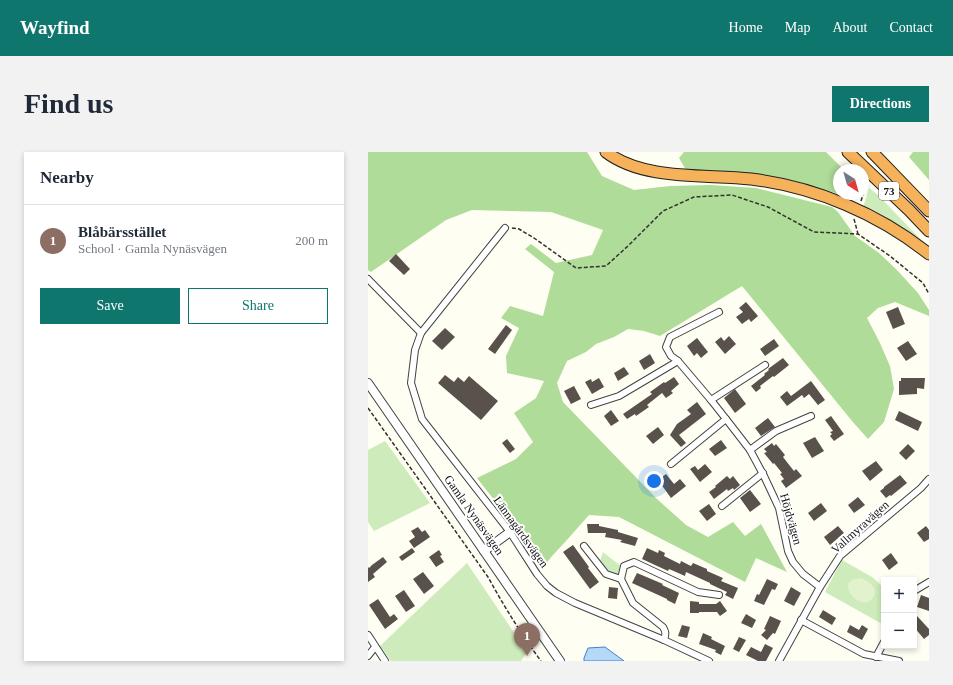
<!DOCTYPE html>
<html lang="en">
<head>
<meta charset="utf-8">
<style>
  body { margin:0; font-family:"Times New Roman",serif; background:#f2f2f3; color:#1f2937 }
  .controls { position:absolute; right:12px; bottom:12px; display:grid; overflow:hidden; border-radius:0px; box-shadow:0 2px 6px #0003 }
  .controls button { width:36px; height:36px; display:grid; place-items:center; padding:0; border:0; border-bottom:1px solid #e0e1e3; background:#fff; color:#1f2937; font:20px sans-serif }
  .compass { position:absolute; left:465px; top:12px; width:36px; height:36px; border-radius:50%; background:#fff; box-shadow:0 2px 6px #0003; rotate:143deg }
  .you { position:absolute; left:286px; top:329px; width:14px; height:14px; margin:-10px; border:3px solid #fff; border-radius:50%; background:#1a73e8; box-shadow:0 0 0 6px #1a73e833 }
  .badge { display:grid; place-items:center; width:26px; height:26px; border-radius:50%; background:#0f766e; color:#fff; font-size:13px; font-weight:700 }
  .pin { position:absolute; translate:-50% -33px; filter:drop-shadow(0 1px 2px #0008) }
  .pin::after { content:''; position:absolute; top:21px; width:14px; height:12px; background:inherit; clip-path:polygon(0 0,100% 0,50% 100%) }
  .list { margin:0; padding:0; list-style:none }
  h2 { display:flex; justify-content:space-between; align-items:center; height:52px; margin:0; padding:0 16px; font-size:17px }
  h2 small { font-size:13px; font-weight:400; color:#747a83 }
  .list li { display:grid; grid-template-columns:26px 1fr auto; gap:12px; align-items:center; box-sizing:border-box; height:72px; padding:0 16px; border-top:1px solid #e0e1e3 }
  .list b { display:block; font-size:15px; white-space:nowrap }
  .list p { margin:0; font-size:13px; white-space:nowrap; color:#747a83 }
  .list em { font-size:13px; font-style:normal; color:#747a83 }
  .actions { display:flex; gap:8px; padding:12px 16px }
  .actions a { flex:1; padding:9px 0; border:1px solid #0f766e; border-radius:0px; text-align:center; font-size:14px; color:#0f766e }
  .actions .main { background:#0f766e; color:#fff }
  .map { position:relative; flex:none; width:561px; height:509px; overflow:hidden; border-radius:0px }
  header { display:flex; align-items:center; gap:24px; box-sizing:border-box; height:56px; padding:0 20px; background:#0f766e; color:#fff }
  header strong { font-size:19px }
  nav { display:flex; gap:22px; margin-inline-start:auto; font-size:14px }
  .intro { display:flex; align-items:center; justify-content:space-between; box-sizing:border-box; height:96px; padding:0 24px }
  h1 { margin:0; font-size:28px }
  .button { padding:10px 18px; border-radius:0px; background:#0f766e; color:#fff; font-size:14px; font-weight:700 }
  main { display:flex; gap:24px; padding:0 24px }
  aside { flex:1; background:#fff; border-radius:0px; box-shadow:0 2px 6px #0003 }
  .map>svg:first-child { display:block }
  .green { fill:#ceebbb }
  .forest { fill:#b0dc9a }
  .pitch { fill:#e1f2cd }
  .water { fill:#b6d8f7; stroke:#3c84cf }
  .building { fill:#59524c }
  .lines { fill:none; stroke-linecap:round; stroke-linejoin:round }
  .minor-casing { stroke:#434343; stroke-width:8 }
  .tertiary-casing { stroke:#434343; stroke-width:10 }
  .motorway-casing { stroke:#212121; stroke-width:13 }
  .path { stroke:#323232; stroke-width:1.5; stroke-dasharray:4 2; stroke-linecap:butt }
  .minor { stroke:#fff; stroke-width:6 }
  .tertiary { stroke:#fff; stroke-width:8 }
  .motorway { stroke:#f6b25a; stroke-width:11 }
  .labels { text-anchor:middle; stroke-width:4; stroke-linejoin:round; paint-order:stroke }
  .shield { fill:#fff; stroke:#585858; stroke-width:1 }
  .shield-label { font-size:11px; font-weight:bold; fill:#101010 }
  .street-label { font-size:12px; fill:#101010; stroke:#fff }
</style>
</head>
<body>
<header>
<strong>Wayfind</strong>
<nav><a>Home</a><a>Map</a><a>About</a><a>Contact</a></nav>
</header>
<div class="intro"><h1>Find us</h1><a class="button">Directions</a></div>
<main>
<aside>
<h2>Nearby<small></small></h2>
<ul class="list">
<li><span class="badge" style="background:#8d6e63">1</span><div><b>Blåbärsstället</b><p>School · Gamla Nynäsvägen</p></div><em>200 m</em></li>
</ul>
<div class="actions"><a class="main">Save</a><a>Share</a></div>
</aside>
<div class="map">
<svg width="561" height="509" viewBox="0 0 561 509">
  <rect width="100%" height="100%" fill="#fffef2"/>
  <g class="green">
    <polygon points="501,36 509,42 557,92 558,94 495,56"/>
    <polygon points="17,289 62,351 6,379 0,370 0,298"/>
    <polygon points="235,400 245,408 254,415 251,424 240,420 232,409"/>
    <polygon points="474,408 504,425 516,436 516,473 457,440"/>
    <polygon points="99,411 159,500 153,509 23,509 12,494"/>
  </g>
  <g class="forest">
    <polygon points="0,0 219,0 234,24 266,38 302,34 343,33 388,36 464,55 470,60 487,84 511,101 528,117 550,141 561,158 561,164 527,150 510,156 499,166 511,189 522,214 526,237 516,270 500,287 484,269 374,134 292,184 276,179 260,177 246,185 228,192 218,200 199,209 189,231 195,250 289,347 318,373 340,385 365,370 377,384 393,372 419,420 388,406 377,430 251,365 221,363 198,389 185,403 175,415 155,385 109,326 148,307 165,290 146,261 168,246 176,229 139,221 138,204 151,176 133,166 142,154 175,164 186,120 157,97 163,92 188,111 224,103 235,78 183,60 104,58 78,68 3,120 0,118"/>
    <polygon points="316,0 458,0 476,18 471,18 471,42 421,28 370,20 318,18 311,6"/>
    <polygon points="545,0 561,0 561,28 541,5"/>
  </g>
  <path class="pitch" d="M492,426C501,428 514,439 503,448C490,459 465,428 492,426Z"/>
  <polygon class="water" points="237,495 256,509 216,509 216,506 220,496"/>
  <g class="building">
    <polygon points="28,102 42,117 36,123 21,109"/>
    <polygon points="378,150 390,164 383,170 381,167 374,172 368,165 375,160 371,156"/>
    <polygon points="530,155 537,172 525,177 518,160"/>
    <polygon points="138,173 144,178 127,202 120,197"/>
    <polygon points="77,176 87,185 74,198 64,189"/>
    <polygon points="361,184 368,192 357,202 347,190 353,185 356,189"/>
    <polygon points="329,186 340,200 333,206 329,201 326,204 319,194"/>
    <polygon points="406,187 411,194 397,204 392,197"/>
    <polygon points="540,189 549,202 538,209 529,196"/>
    <polygon points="282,202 287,211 276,218 271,209"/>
    <polygon points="415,206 421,213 406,225 405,224 392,234 393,236 388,240 383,234 397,223 396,222 401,218 400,217"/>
    <polygon points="256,215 261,222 250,229 246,221"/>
    <polygon points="77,223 86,230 90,225 96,230 101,224 130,249 113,268 70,231"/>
    <polygon points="306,225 311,232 303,239 305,241 298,246 294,241 279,253 281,255 268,264 267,262 259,267 255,262 284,242 282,240 296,230 297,231"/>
    <polygon points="231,226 236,235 224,242 217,230 223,227 224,230"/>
    <polygon points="533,226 557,226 556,237 549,236 549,242 531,243 531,229 533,229"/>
    <polygon points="443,229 457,248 450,253 441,242 436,246 434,243 419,254 412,245 419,239 423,244"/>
    <polygon points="206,234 213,247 203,252 196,239"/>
    <polygon points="367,237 378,252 367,261 356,246"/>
    <polygon points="329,250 338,262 311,283 318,291 313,295 302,283 309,272 323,262 319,258"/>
    <polygon points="243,258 251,269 243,274 236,264"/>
    <polygon points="531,259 554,270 550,279 527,268"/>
    <polygon points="463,264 476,282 466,289 462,284 464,282 462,280 465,279 457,268"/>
    <polygon points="400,266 407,275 393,284 387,276"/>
    <polygon points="290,275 296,283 285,292 278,284"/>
    <polygon points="447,285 456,299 444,306 435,291"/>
    <polygon points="139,287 147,297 142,301 134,291"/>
    <polygon points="353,288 359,296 347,304 341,297"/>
    <polygon points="404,291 406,294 408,292 417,303 415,305 422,314 426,319 428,317 434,324 418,336 413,329 416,327 412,322 414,321 406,311 405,312 396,301 399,300 396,297"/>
    <polygon points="540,292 547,299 538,308 531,301"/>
    <polygon points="508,309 515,318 502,329 494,319"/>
    <polygon points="337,312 344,320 332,330 322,317 327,314 330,318"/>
    <polygon points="298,322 306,332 312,327 318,334 303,346 290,328"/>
    <polygon points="532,323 539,331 523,344 522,343 518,346 512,339 516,336 516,335"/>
    <polygon points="359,324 362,327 365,324 372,333 366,338 365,336 360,339 359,337 346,347 341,340 348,335 347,334"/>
    <polygon points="382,338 393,352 382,360 372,346"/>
    <polygon points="490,345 497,353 486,361 480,353"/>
    <polygon points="453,351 459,359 446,369 440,361"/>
    <polygon points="341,352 348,362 339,369 331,359"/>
    <polygon points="219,372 231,372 231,374 250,378 250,380 270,386 267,394 252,390 254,388 237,385 238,381 220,381"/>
    <polygon points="470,374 476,381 462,393 456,385"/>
    <polygon points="558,374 561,378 561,387 556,390 549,381"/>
    <polygon points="50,375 54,380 57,378 62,385 46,396 41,389 47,385 43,379"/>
    <polygon points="205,393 221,415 220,416 231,430 222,437 195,400"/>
    <polygon points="44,396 47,400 34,409 31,405"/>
    <polygon points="279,396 290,401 291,398 297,401 296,404 312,412 313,409 323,414 325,411 339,417 339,419 355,426 353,429 370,436 365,447 357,443 359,440 342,432 342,431 318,420 317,424 301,417 300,419 274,407"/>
    <polygon points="71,398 74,403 72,404 76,410 68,415 61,405"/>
    <polygon points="523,401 530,411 521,418 514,408"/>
    <polygon points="15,405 19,410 5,422 7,425 0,430 0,415 1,416 4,413"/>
    <polygon points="55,420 66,434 56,442 45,427"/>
    <polygon points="269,421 295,432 294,433 311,441 307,452 299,448 299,447 264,431"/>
    <polygon points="399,427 410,432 407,438 404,437 396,453 386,449 389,442 391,443"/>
    <polygon points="241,435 250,436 249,447 240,446"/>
    <polygon points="423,435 433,441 426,454 416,449"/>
    <polygon points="36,438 47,454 38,460 27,444"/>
    <polygon points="553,443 561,446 561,459 549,455"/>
    <polygon points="10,447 22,465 26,462 30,467 17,477 1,453"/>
    <polygon points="322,449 331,450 331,452 348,452 352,449 359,459 352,464 349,460 331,460 331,461 322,461"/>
    <polygon points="455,458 468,466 464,473 451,465"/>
    <polygon points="378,462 388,468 384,476 373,471"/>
    <polygon points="402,464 413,469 407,482 405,481 399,488 393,483 398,478 396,477"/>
    <polygon points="549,464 561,477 561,483 556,487 546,475 546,467"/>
    <polygon points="314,473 322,475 319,486 310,484"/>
    <polygon points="482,473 491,478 494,473 500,477 494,488 479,480"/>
    <polygon points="335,481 344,485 343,487 357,494 353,503 347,500 348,498 331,492"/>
    <polygon points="371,485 378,488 371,500 365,497"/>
    <polygon points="397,492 405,496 398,509 390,509 378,503 383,495 393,500"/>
  </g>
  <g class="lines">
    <g class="minor-casing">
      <g id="minor">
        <polyline points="137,76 53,181 47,198 43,231 54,267 142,380 169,422 179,434 188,441 207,451 296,488 341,509"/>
        <polyline points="0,127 53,181"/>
        <polyline points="310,209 343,248 397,213"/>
        <polyline points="223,253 251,244 310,209 303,204 298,195 302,185 351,160"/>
        <polyline points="358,267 382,298 408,279 443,264"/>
        <polyline points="382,298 396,324 411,356 420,399 425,410 435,422 452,435"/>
        <polyline points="303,312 358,267 343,248"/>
        <polyline points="354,354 395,321"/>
        <polyline points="216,394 238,422 253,427 256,414 266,410 330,440 351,443"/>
        <path d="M253,427L265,451L295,475C298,480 298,482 296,488"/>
        <polyline points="546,439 561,430"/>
        <polyline points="433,468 496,502 531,509"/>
        <polyline points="0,483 17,509"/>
        <polyline points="0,504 7,495"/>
        <polyline points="508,505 516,490"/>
        <polyline points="411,509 452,435 472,404 553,336 561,327"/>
      </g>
    </g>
    <g class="tertiary-casing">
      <g id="tertiary">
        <polyline points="0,231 192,509"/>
        <polyline points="116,399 142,380"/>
      </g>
    </g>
    <g class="motorway-casing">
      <g id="motorway">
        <path d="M238,0C276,29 338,22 383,27C448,35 511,62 561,102"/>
        <polyline points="480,0 541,58 561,79"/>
        <polyline points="504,0 561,59"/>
      </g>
    </g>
    <g class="path">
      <polyline points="493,49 499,30"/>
      <polyline points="486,67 490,82"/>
      <polyline points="144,76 151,77 166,86 208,116 238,114 261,93 295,59 326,45 364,43 400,55 446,80 490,82 522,104 555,131 561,142"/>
      <path d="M0,256L120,425C136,454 153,482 173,509"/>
    </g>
    <use href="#minor" class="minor"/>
    <use href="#tertiary" class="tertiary"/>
    <use href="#motorway" class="motorway"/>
  </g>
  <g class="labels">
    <rect class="shield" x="511" y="30" width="20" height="18" rx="3"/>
    <g class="shield-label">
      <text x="521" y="43">73</text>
    </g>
    <g class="street-label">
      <text transform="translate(106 363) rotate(55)" y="4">Gamla Nynäsvägen</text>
      <text transform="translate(423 367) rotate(74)" y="4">Höjdvägen</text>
      <text transform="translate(492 375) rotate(-42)" y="4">Vallmyravägen</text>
      <text transform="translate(153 380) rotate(54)" y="4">Lännagårdsvägen</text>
    </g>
  </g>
</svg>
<div class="controls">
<button>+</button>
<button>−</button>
</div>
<svg class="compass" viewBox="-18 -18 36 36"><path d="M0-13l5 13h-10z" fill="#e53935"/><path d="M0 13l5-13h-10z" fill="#747a83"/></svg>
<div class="you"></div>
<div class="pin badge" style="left:159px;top:504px;background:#8d6e63">1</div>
</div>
</main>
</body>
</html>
